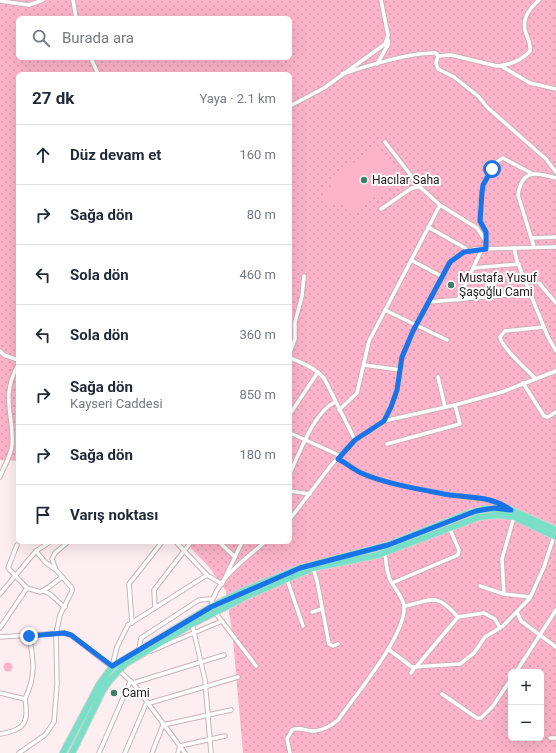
<!DOCTYPE html>
<html lang="tr">
<head>
<meta charset="utf-8">
<style>
  body { margin:0; font-family:Roboto,sans-serif; background:#f6f6f7; color:#1f2937 }
  .controls { position:absolute; right:12px; bottom:12px; display:grid; overflow:hidden; border-radius:6px; box-shadow:0 4px 16px #0002 }
  .controls button { width:36px; height:36px; display:grid; place-items:center; padding:0; border:0; border-bottom:1px solid #e0e1e3; background:#fff; color:#1f2937; font:20px sans-serif }
  .stop { position:absolute; width:12px; height:12px; margin:-9px; border:3px solid #1a73e8; border-radius:50%; background:#fff }
  .stop.end { background:#1a73e8; border-color:#fff; box-shadow:0 1px 4px #0008 }
  .list { margin:0; padding:0; list-style:none }
  h2 { display:flex; justify-content:space-between; align-items:center; height:52px; margin:0; padding:0 16px; font-size:17px }
  h2 small { font-size:13px; font-weight:400; color:#747a83 }
  .list li { display:grid; grid-template-columns:26px 1fr auto; gap:12px; align-items:center; box-sizing:border-box; height:60px; padding:0 16px; border-top:1px solid #e0e1e3 }
  .list b { display:block; font-size:15px; white-space:nowrap }
  .list p { margin:0; font-size:13px; white-space:nowrap; color:#747a83 }
  .list em { font-size:13px; font-style:normal; color:#747a83 }
  .icon { flex:none; width:22px; height:22px; fill:none; stroke:currentColor; stroke-width:2; stroke-linecap:round; stroke-linejoin:round }
  .map { position:relative; flex:none; width:556px; height:753px; overflow:hidden }
  .search { position:absolute; background:#fff; box-shadow:0 4px 16px #0002; left:16px; top:16px; width:276px; height:44px; display:flex; align-items:center; gap:10px; box-sizing:border-box; padding:0 14px; border-radius:6px; color:#747a83; font-size:15px }
  .panel { position:absolute; background:#fff; box-shadow:0 4px 16px #0002; left:16px; top:72px; width:276px; height:472px; border-radius:6px }
  .map>svg:first-child { display:block }
  .grass { fill:url(#grass-dots); fill-rule:evenodd }
  .pitch { fill:#fdb4ca }
  .lines { fill:none; stroke-linecap:round; stroke-linejoin:round }
  .street-casing { stroke:#cab3b9; stroke-width:5.5 }
  .primary-casing { stroke:#d2d1d1; stroke-width:8 }
  .street { stroke:#fff; stroke-width:3.5 }
  .primary { stroke:#79dfc6; stroke-width:6 }
  .route { stroke:#1a73e8; stroke-width:5 }
  .poi-dot { fill:#3f7d69; stroke:#fff; stroke-width:1.5 }
  .labels { text-anchor:middle; stroke-width:4; stroke-linejoin:round; paint-order:stroke }
  .poi-label { font-size:12px; fill:#20171a; stroke:#fff; text-anchor:start }
</style>
</head>
<body>
<div class="map">
<svg width="556" height="753" viewBox="0 0 556 753">
  <defs>
    <pattern id="grass-dots" width="8" height="8" patternUnits="userSpaceOnUse"><rect width="8" height="8" fill="#fdb4ca"/><path d="M2 2h.1M6 6h.1" fill="none" stroke="#d99aad" stroke-width="1.8" stroke-linecap="round"/></pattern>
  </defs>
  <rect width="100%" height="100%" fill="#fdeef2"/>
  <path class="grass" d="M0,0H556V753H243L233,639L226,591L209,567L185,542H290V74H18V461L0,460ZM18,18H290V58H18ZM511,672H541V738H511Z"/>
  <g class="pitch">
    <polygon points="378,146 400,179 350,214 327,181"/>
    <polygon points="330,187 340,201 331,207 322,193"/>
    <circle cx="8" cy="667" r="4.5"/>
  </g>
  <g class="lines">
    <g class="street-casing">
      <g id="street">
        <polyline points="73,0 76,18"/>
        <polyline points="0,1 29,5 43,0"/>
        <path d="M438,56L451,55L497,66C509,65 522,60 530,51C531,45 529,41 527,36C520,21 528,10 539,0"/>
        <polyline points="91,58 98,74"/>
        <polyline points="377,64 388,45 388,40"/>
        <polyline points="501,66 530,83 556,89"/>
        <path d="M342,74C367,66 411,52 436,53L438,56L436,63L438,69L454,77L478,96L488,108L546,159L556,172"/>
        <polyline points="290,106 324,88 385,44 388,35 381,0"/>
        <polyline points="385,142 420,187"/>
        <polyline points="381,209 412,188 420,187 440,205 477,228 485,240"/>
        <polyline points="428,227 465,248 467,251"/>
        <polyline points="532,238 556,237"/>
        <path d="M534,247L518,195C522,169 535,172 556,178"/>
        <polyline points="514,248 517,261 548,337 556,351"/>
        <path d="M486,249C485,244 487,238 486,234C485,228 481,225 480,219C479,201 484,167 503,158L531,173"/>
        <polyline points="411,260 443,277"/>
        <polyline points="473,268 519,264"/>
        <polyline points="539,283 556,303"/>
        <polyline points="458,300 482,249"/>
        <polyline points="429,302 531,293"/>
        <polyline points="385,310 447,340"/>
        <polyline points="0,351 4,355 18,360"/>
        <polyline points="290,352 295,339 295,322 302,296 304,276"/>
        <path d="M290,358C303,363 315,368 324,378L355,440"/>
        <polyline points="364,365 400,370"/>
        <polyline points="438,377 445,407"/>
        <path d="M536,379C527,370 502,348 500,337L505,331L544,327"/>
        <polyline points="523,383 544,416 548,417 556,412"/>
        <polyline points="339,410 357,393 369,341 440,205"/>
        <polyline points="290,414 318,372"/>
        <polyline points="384,421 391,407 397,390 402,357 413,331 450,262 464,252 475,249 556,247"/>
        <polyline points="290,433 341,456"/>
        <polyline points="387,444 460,424 455,405"/>
        <path d="M338,459C346,463 353,469 362,473C388,485 420,489 448,494C471,499 491,496 510,509"/>
        <path d="M290,473C300,452 314,412 335,402"/>
        <path d="M0,477C4,466 11,456 12,445C14,413 0,398 18,365"/>
        <polyline points="290,491 310,494"/>
        <polyline points="514,517 502,559 504,594 530,597"/>
        <polyline points="290,519 332,464 355,440 384,421 455,405 502,392 556,371"/>
        <polyline points="176,542 207,575 222,584 242,542"/>
        <polyline points="219,542 235,557"/>
        <polyline points="17,545 8,568 27,588 40,592 49,587 62,577"/>
        <polyline points="36,551 45,562 56,570"/>
        <polyline points="313,568 317,581 329,644 333,646 338,644"/>
        <polyline points="287,579 303,626"/>
        <polyline points="392,583 458,555 459,550 449,527"/>
        <polyline points="480,586 504,594"/>
        <path d="M43,591C52,592 56,602 65,607"/>
        <polyline points="0,594 36,551 50,542"/>
        <path d="M405,606C434,600 436,592 458,617"/>
        <path d="M211,607C215,580 245,559 265,542"/>
        <polyline points="155,608 154,590 191,542"/>
        <polyline points="215,612 256,666"/>
        <polyline points="312,612 322,609"/>
        <polyline points="517,612 521,621 556,647"/>
        <polyline points="132,623 129,584 162,542"/>
        <polyline points="192,624 205,680 211,753"/>
        <polyline points="0,628 27,588"/>
        <polyline points="0,637 64,633 71,635 112,667 117,647 128,625 207,575"/>
        <polyline points="139,649 141,638 199,600 212,599"/>
        <polyline points="388,649 412,667 460,664 474,653 485,637 503,626 530,598 544,567 554,536"/>
        <polyline points="151,651 222,621"/>
        <polyline points="416,667 458,617 484,613 495,619 500,628"/>
        <polyline points="118,670 133,683 185,753"/>
        <polyline points="516,672 556,610"/>
        <polyline points="411,673 415,667"/>
        <polyline points="133,683 224,655"/>
        <path d="M0,693L25,699C36,676 34,661 29,636"/>
        <polyline points="442,694 477,718 481,718 493,706 511,679"/>
        <path d="M0,734C25,730 29,723 25,699"/>
        <polyline points="550,738 556,738"/>
        <polyline points="180,746 225,736"/>
        <polyline points="19,753 45,735 54,722 57,684 56,634 60,615 72,591 72,588 56,570 52,559 55,553 68,542"/>
        <polyline points="99,753 130,682"/>
        <polyline points="125,753 146,704 238,677"/>
        <polyline points="152,753 163,725 231,710"/>
        <polyline points="178,753 180,746"/>
        <path d="M290,753L287,739L292,730C301,726 307,732 315,731C323,730 332,725 338,720C355,696 406,635 404,607C404,596 392,587 389,577C386,569 386,560 385,552"/>
      </g>
    </g>
    <g class="primary-casing">
      <g id="primary">
        <polyline points="63,753 99,685 112,667 211,607 243,591 300,568 388,545 466,514 484,509 511,510 556,530"/>
        <polyline points="72,753 103,690 110,680 125,664 192,624 249,595 313,568 378,555 479,517 498,515 514,517 556,537"/>
      </g>
    </g>
    <use href="#street" class="street"/>
    <use href="#primary" class="primary"/>
  </g>
  <g class="lines">
    <path class="route" d="M29,636L64,633L71,635L112,666L211,607L300,568L388,545L476,511L494,508L511,510C491,496 473,498 450,495C423,490 386,484 361,473C353,469 346,463 338,459L355,440L384,421L391,407L397,390L402,357L413,331L450,262L464,252L486,249V232L480,221L482,192L483,185L492,169"/>
  </g>
  <g class="poi-dot">
    <circle cx="364" cy="180" r="4"/>
    <circle cx="451" cy="285" r="4"/>
    <circle cx="114" cy="693" r="4"/>
  </g>
  <g class="labels">
    <g class="poi-label">
      <text x="372" y="184">Hacılar Saha</text>
      <text x="459" y="282">Mustafa Yusuf<tspan x="459" dy="14">Şaşoğlu Cami</tspan></text>
      <text x="122" y="697">Cami</text>
    </g>
  </g>
</svg>
<div class="controls">
<button>+</button>
<button>−</button>
</div>
<div class="stop" style="left:492px;top:169px"></div>
<div class="stop end" style="left:29px;top:636px"></div>
<div class="search"><svg class="icon" aria-label="search" viewBox="0 0 24 24"><circle cx="10" cy="10" r="6"/><path d="M15 15l6 6"/></svg>Burada ara</div>
<section class="panel">
<h2>27 dk<small>Yaya · 2.1 km</small></h2>
<ul class="list">
<li><svg class="icon" aria-label="ahead" viewBox="0 0 24 24"><path d="M12 20V5M6 11l6-6 6 6"/></svg><div><b>Düz devam et</b></div><em>160 m</em></li>
<li><svg class="icon" aria-label="right" viewBox="0 0 24 24"><path d="M7 20v-9h11M14 6l5 5-5 5"/></svg><div><b>Sağa dön</b></div><em>80 m</em></li>
<li><svg class="icon" aria-label="left" viewBox="0 0 24 24"><path d="M17 20v-9H6M10 6l-5 5 5 5"/></svg><div><b>Sola dön</b></div><em>460 m</em></li>
<li><svg class="icon" aria-label="left" viewBox="0 0 24 24"><path d="M17 20v-9H6M10 6l-5 5 5 5"/></svg><div><b>Sola dön</b></div><em>360 m</em></li>
<li><svg class="icon" aria-label="right" viewBox="0 0 24 24"><path d="M7 20v-9h11M14 6l5 5-5 5"/></svg><div><b>Sağa dön</b><p>Kayseri Caddesi</p></div><em>850 m</em></li>
<li><svg class="icon" aria-label="right" viewBox="0 0 24 24"><path d="M7 20v-9h11M14 6l5 5-5 5"/></svg><div><b>Sağa dön</b></div><em>180 m</em></li>
<li><svg class="icon" aria-label="arrive" viewBox="0 0 24 24"><path d="M6 21V4h12l-3 4 3 4H6"/></svg><div><b>Varış noktası</b></div></li>
</ul>
</section>
</div>
</body>
</html>
